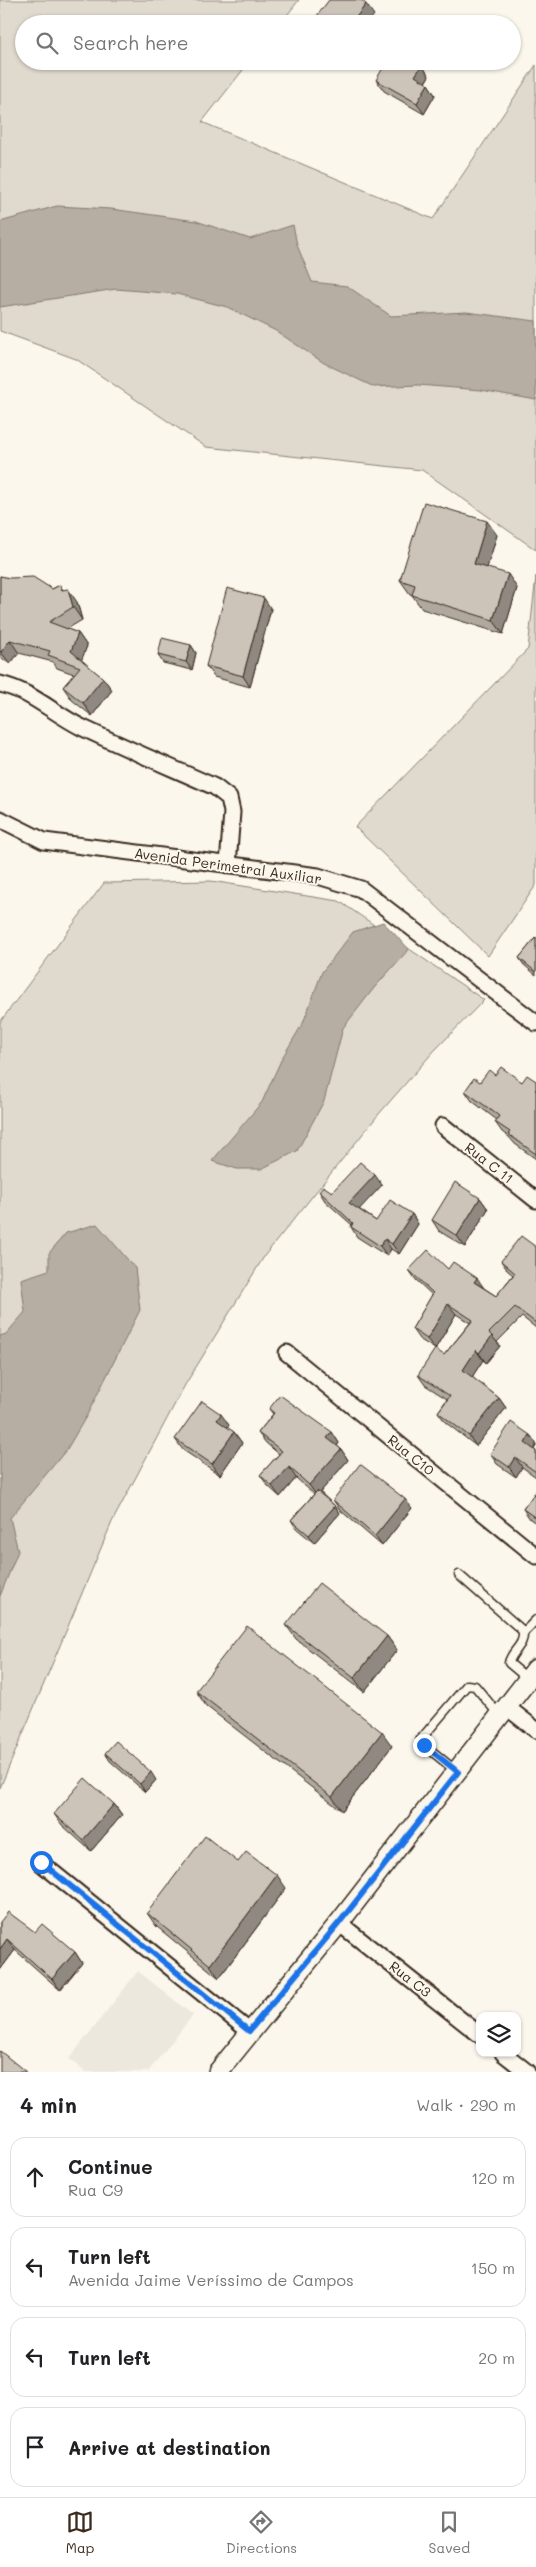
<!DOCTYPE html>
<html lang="en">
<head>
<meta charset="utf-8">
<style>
  body { margin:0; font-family:Mali,sans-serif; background:#f6f6f6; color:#202124 }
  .controls { position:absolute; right:15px; bottom:15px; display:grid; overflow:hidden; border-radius:10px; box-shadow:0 1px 4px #0004 }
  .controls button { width:45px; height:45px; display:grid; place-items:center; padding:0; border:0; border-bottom:1px solid #e0e0e0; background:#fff; color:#202124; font:25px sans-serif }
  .stop { position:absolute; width:15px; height:15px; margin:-11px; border:4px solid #1a73e8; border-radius:50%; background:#fff }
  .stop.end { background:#1a73e8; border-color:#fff; box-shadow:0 1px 5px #0008 }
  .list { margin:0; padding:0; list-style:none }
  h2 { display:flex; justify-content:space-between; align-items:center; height:65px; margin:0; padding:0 20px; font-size:21px }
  h2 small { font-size:16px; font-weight:400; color:#757577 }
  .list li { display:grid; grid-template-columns:32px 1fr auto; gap:15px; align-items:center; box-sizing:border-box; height:80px; margin:0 10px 10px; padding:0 10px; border:1px solid #e0e0e0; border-radius:15px }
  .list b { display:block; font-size:19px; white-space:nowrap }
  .list p { margin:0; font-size:16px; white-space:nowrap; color:#757577 }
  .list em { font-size:16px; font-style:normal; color:#757577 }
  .icon { flex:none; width:28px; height:28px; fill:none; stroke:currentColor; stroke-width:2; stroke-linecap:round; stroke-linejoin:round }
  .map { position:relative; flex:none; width:536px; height:2072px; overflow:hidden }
  .search { position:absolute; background:#fff; box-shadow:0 1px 4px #0004; left:15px; right:15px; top:15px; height:55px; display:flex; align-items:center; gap:12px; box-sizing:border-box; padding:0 18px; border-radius:28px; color:#757577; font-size:19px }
  .sheet { height:425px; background:#fff }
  nav { display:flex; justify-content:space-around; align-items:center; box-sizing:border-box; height:70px; border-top:1px solid #e0e0e0; background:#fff; font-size:14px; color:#757577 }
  nav a { display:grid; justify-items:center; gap:2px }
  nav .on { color:#3b2a1e }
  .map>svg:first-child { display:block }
  .built { fill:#ede8dd }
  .green { fill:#dfd9ce; stroke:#8d8276 }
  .water { fill:#b6aea2; stroke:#85796d }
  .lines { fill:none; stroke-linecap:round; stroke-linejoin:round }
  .service-casing { stroke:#3b2a1e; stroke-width:11 }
  .minor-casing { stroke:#3b2a1e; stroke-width:19 }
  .tertiary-casing { stroke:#3b2a1e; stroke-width:22 }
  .service { stroke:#fbf7ec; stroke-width:8 }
  .minor { stroke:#fbf7ec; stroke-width:15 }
  .tertiary { stroke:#fbf7ec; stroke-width:19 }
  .wall { fill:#afa99f; stroke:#3b2a1e }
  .shaded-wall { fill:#8f8982; stroke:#3b2a1e }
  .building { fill:#ccc4b9; stroke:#3b2a1e }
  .route { stroke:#1a73e8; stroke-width:6 }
  .labels { text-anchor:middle; stroke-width:4; stroke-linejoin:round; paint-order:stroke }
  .street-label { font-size:14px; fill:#3b2a1e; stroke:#fbf7ec }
</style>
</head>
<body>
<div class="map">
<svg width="536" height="2072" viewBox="0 0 536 2072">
  <rect width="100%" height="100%" fill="#fbf7ec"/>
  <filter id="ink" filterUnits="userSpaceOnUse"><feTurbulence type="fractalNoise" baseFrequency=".02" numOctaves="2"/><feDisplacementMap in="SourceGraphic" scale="10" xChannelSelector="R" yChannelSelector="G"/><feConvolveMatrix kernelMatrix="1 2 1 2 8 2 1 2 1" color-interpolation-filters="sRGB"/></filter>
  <g filter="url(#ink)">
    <polygon class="built" points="138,1971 193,2015 148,2072 85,2072 69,2059"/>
    <g class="green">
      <polygon points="0,0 299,0 280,24 24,24 24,61 250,61 202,122 433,219 536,65 536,550 422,470 206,447 76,359 0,331"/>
      <polygon points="536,576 536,885 488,956 355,827 528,649"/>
      <polygon points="211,881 339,901 484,1000 434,1051 378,1115 265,1255 185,1385 112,1522 0,1788 0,1022 104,883"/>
    </g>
    <g class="water">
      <polygon points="57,206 111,209 196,221 250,239 293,225 297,245 312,282 347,286 391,316 466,312 536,321 536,400 481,390 418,385 374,387 324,363 276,331 227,307 177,294 116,289 0,307 0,222"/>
      <polygon points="383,922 409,949 374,988 343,1028 324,1101 297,1151 261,1169 237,1169 212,1161 262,1102 282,1058 303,1023 322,972 353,932"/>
      <polygon points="97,1224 135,1268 140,1310 87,1415 67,1449 10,1518 18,1551 0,1596 0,1336 6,1334 25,1312 21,1279 49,1270 49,1253 66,1233"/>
    </g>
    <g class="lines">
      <g class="service-casing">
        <g id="service">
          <path d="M459,1575L523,1631C525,1646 511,1651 509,1663L528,1679"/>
          <polyline points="523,1633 536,1620"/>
          <polyline points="456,1771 428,1748 421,1739 467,1685 475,1686 499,1715"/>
        </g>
      </g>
      <g class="minor-casing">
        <g id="minor">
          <path d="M0,684C31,691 53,713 81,727C125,748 170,767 215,787L229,798L232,812L228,865"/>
          <polyline points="0,819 44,841 318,876 361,889 536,1023"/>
          <polyline points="443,1126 536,1200"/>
          <polyline points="287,1353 536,1556"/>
          <polyline points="508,1708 536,1730"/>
          <polyline points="41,1863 249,2031"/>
          <polyline points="339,1923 480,2035"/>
          <polyline points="503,2053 527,2072"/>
        </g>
      </g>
      <g class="tertiary-casing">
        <polyline id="tertiary" points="218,2072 339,1923 536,1669"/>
      </g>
      <use href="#service" class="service"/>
      <use href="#minor" class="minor"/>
      <use href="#tertiary" class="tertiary"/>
    </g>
    <g class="wall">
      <polygon points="422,65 429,76 425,83 428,84 435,95 424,114 384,91 376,80"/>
      <polygon points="497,535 487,567 517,588 503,634 422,609 412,595 410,594 400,580"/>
      <polygon points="0,576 52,589 60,585 63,590 77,602 82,620 67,629 78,633 87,646 81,660 103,678 112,690 92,716 72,700 63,687 74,674 57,668 53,662 19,653 10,664 0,657"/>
      <polygon points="271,609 250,687 214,677 206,666"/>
      <polygon points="191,645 196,653 192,670 163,663 158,655"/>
      <polygon points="536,937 536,975 524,965 519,958"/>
      <polygon points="495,1075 522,1082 536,1081 536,1159 515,1144 509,1137 502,1132 495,1122 497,1120 472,1101 465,1091 480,1082"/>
      <polygon points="382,1185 359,1209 376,1221 412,1214 418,1224 399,1254 391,1249 387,1256 357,1237 351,1227 352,1225 325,1201 319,1191 332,1192"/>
      <polygon points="480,1198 488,1209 465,1247 439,1231 432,1220"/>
      <polygon points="536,1247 536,1328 522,1317 497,1342 500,1346 486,1363 483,1360 472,1377 499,1398 506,1408 476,1446 445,1422 438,1412 447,1399 425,1385 418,1375 444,1355 470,1323 456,1314 435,1349 419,1339 412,1329 432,1295 416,1280 409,1270 448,1269 484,1288 496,1296 513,1275 508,1271 501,1261"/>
      <polygon points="269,1409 332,1432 339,1443 337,1446 341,1449 348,1460 320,1492 335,1506 340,1513 314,1543 296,1528 291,1520 314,1494 296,1478 280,1497 268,1486 260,1475 279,1454 266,1443 258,1433 273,1414"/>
      <polygon points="229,1425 227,1428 234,1432 242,1443 220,1475 183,1450 175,1439"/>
      <polygon points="530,1435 536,1443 536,1446 534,1449 536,1451 536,1477 522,1467 516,1477 497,1464 490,1454"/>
      <polygon points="536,1491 536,1523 530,1519 523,1509"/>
      <polygon points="333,1500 412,1508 382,1546 340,1510"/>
      <polygon points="286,1625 387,1636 397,1650 364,1692 296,1639"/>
      <polygon points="196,1691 392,1746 342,1811 206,1706"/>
      <polygon points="105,1753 156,1780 145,1792 110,1761"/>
      <polygon points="114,1804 122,1815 91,1851 62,1825 54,1814"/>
      <polygon points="286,1888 219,1978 156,1926 147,1913"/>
      <polygon points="0,1922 35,1932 75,1952 82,1963 60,1990 15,1950 0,1970"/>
    </g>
    <g class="shaded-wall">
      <polygon points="366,4 374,15 367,24 351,24"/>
      <polygon points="422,65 429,76 422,87 415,76"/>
      <polygon points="428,84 435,95 424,114 417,103"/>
      <polygon points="487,521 497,535 484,578 474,564"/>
      <polygon points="508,574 517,588 503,634 493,620"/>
      <polygon points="68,589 77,602 82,620 73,607"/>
      <polygon points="264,598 271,609 250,687 243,676"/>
      <polygon points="78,633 87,646 80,664 71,651"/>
      <polygon points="10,640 19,653 10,664 1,652"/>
      <polygon points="191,645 196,653 192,670 186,662"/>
      <polygon points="103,678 112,690 92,716 83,703"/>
      <polygon points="375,1175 382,1185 356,1213 349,1203"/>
      <polygon points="480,1198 488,1209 465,1247 457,1236"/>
      <polygon points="412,1214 418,1224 399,1254 392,1244"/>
      <polygon points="385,1239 391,1249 387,1256 380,1246"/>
      <polygon points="477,1278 484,1288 474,1282"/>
      <polygon points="448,1304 456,1314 435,1349 427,1339"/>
      <polygon points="492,1336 500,1346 486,1363 479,1353"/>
      <polygon points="476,1350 483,1360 470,1380 463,1370"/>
      <polygon points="499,1398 506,1408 476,1446 469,1436"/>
      <polygon points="221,1414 229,1425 224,1431 217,1420"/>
      <polygon points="234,1432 242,1443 220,1475 212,1464"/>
      <polygon points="332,1432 339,1443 335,1448 327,1438"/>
      <polygon points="530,1435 536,1443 536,1446 532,1453 525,1443"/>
      <polygon points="341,1449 348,1460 317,1496 309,1485"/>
      <polygon points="515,1457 522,1467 516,1477 509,1467"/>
      <polygon points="289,1467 296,1478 280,1497 272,1486"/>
      <polygon points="405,1499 412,1508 382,1546 375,1536"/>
      <polygon points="335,1506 340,1513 314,1543 309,1535"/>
      <polygon points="387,1636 397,1650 364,1692 354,1678"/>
      <polygon points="382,1732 392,1746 342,1811 332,1797"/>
      <polygon points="151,1772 156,1780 145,1792 140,1784"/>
      <polygon points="114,1804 122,1815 91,1851 83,1840"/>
      <polygon points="277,1875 286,1888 219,1978 210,1965"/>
      <polygon points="7,1939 15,1950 0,1970 0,1949"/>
      <polygon points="75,1952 82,1963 60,1990 52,1979"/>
    </g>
    <g class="building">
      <polygon points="329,0 361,0 366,4 351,24 316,24 313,21"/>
      <polygon points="387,61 415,61 422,65 415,76 428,84 417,103 376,80"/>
      <polygon points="424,502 487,521 474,564 508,574 493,620 412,595 415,585 400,580"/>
      <polygon points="0,576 10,578 33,577 52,589 60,585 62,590 68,589 73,607 49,622 78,633 71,651 103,678 83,703 63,687 80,667 48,655 50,651 10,640 1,652 0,651"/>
      <polygon points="227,588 264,598 243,676 206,666"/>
      <polygon points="162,638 191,645 186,662 158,655"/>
      <polygon points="536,937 536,972 519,958"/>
      <polygon points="501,1067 522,1082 527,1075 536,1081 536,1089 535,1090 536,1091 536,1154 508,1134 510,1132 495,1122 499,1116 465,1091 474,1078 480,1082 489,1070 495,1075"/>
      <polygon points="360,1162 375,1175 349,1203 376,1221 390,1200 412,1214 392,1244 385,1239 380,1246 351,1227 353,1223 319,1191 323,1186 332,1192"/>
      <polygon points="455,1182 480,1198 457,1236 432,1220"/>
      <polygon points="521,1236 536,1247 536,1323 515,1307 489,1333 492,1336 479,1353 476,1350 463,1370 499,1398 469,1436 438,1412 450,1396 418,1375 435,1349 444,1355 473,1320 448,1304 427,1339 412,1329 433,1293 409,1270 428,1250 448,1269 453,1262 477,1278 474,1282 496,1296 515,1273 501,1261"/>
      <polygon points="280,1395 332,1432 327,1438 341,1449 309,1485 289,1467 272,1486 260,1475 282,1451 258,1433 274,1413 269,1409"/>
      <polygon points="202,1401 221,1414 217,1420 234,1432 212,1464 175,1439"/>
      <polygon points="511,1422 530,1435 525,1443 536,1451 536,1472 515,1457 509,1467 490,1454"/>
      <polygon points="360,1464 405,1499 375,1536 333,1500"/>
      <polygon points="317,1491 335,1506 309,1535 291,1520"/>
      <polygon points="536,1491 536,1518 523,1509"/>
      <polygon points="319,1583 387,1636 354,1678 286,1625"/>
      <polygon points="247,1626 382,1732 332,1797 196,1691"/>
      <polygon points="116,1741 151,1772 140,1784 105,1753"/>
      <polygon points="85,1778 114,1804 83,1840 54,1814"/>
      <polygon points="205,1836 238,1862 246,1852 277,1875 210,1965 147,1913"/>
      <polygon points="8,1912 35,1932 42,1924 75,1952 52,1979 7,1939 0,1949 0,1922"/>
      <polygon points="0,2051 26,2072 0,2072"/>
    </g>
  </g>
  <g class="lines" filter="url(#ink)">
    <polyline class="route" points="41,1862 249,2031 339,1923 458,1772 424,1745"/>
  </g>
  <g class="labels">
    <g class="street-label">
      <text transform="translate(228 866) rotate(8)" y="5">Avenida Perimetral Auxiliar</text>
      <text transform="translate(489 1163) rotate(38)" y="5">Rua C 11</text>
      <text transform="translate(411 1455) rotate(39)" y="5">Rua C10</text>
      <text transform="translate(410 1979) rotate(38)" y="5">Rua C3</text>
    </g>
  </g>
</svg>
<div class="controls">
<button><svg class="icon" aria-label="layers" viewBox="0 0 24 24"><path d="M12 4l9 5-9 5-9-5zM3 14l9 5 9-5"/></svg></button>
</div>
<div class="stop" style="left:41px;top:1862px"></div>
<div class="stop end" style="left:424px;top:1745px"></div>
<div class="search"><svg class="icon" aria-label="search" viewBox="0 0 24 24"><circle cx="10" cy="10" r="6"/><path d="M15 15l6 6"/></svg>Search here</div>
</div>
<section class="sheet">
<h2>4 min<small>Walk · 290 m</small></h2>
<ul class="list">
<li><svg class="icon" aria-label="ahead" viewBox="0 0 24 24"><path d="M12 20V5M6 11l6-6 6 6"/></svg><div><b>Continue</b><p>Rua C9</p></div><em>120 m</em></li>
<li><svg class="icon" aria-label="left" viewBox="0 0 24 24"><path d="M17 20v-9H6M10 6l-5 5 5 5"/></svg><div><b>Turn left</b><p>Avenida Jaime Veríssimo de Campos</p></div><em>150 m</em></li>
<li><svg class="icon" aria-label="left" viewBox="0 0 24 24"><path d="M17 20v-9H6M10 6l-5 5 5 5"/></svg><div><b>Turn left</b></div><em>20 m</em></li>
<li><svg class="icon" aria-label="arrive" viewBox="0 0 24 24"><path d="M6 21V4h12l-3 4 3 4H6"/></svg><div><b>Arrive at destination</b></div></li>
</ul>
</section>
<nav>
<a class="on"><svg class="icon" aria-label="map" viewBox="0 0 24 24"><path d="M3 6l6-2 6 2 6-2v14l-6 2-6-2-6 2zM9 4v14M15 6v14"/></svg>Map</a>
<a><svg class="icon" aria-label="directions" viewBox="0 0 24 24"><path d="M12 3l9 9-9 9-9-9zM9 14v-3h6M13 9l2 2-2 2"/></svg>Directions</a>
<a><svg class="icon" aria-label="saved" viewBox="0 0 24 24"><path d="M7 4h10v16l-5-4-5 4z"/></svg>Saved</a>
</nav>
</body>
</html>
